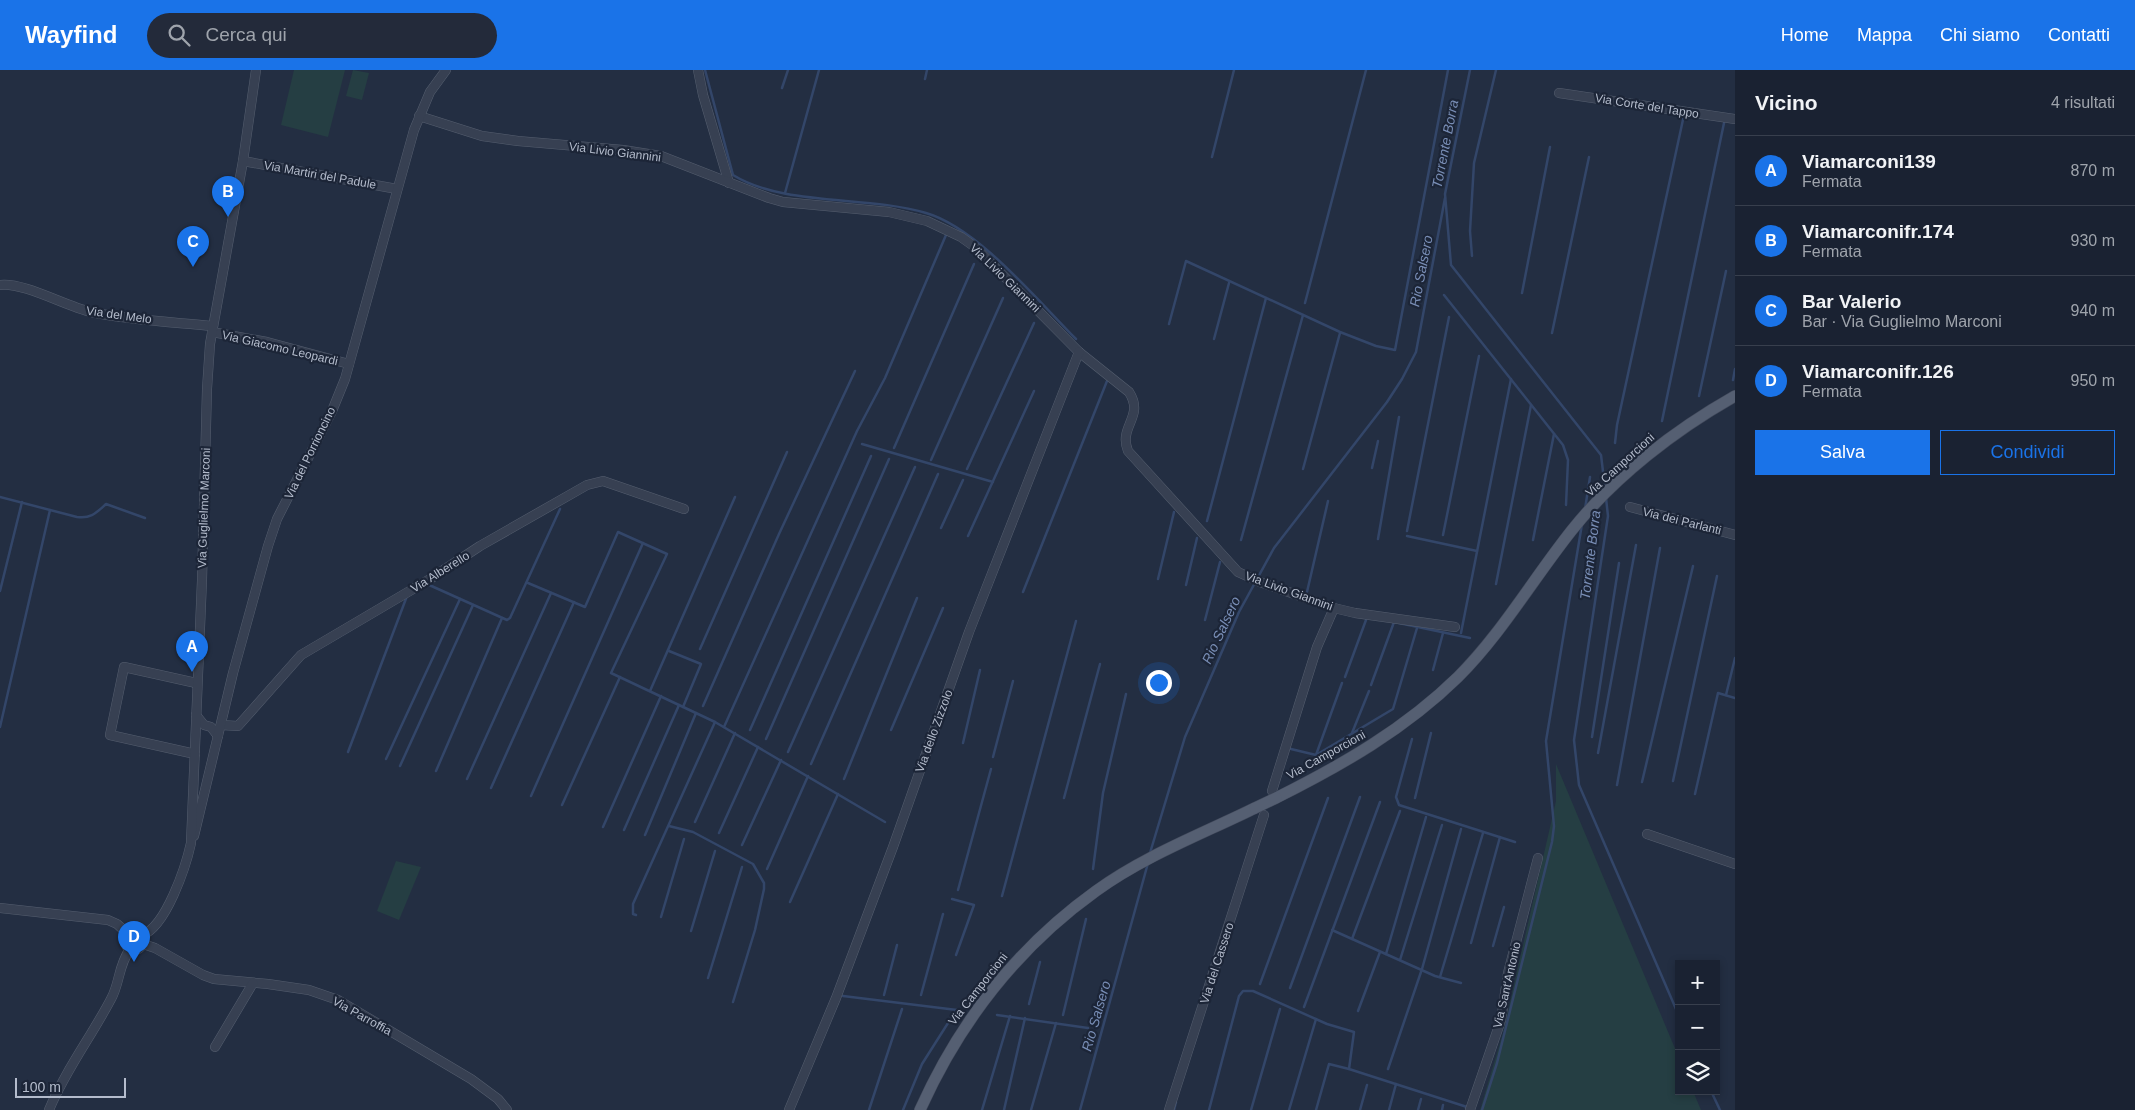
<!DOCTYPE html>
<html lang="it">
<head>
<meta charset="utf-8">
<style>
  body { margin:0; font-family:Helvetica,sans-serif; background:#232a3a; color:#f1f3f6 }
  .controls { position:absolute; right:15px; bottom:15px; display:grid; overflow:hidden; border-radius:0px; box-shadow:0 2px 8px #0003 }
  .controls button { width:45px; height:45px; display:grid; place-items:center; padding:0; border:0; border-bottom:1px solid #383f4d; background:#1a2232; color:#f1f3f6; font:25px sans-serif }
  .scale { position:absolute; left:15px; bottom:12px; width:111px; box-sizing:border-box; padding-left:5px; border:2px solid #b4bccc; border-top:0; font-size:14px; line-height:18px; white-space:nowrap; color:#b4bccc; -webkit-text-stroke:4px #1c2537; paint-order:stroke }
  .you { position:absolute; left:1158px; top:612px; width:18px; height:18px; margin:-12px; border:4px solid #fff; border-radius:50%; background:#1a73e8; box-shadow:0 0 0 8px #1a73e833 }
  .badge { display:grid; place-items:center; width:32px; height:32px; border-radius:50%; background:#1a73e8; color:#fff; font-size:16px; font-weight:700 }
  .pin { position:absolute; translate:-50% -41px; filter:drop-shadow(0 1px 2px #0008) }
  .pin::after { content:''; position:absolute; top:26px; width:18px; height:15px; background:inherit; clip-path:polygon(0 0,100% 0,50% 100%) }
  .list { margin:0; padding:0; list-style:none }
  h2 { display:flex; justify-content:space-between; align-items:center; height:65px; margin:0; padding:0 20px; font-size:21px }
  h2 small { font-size:16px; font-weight:400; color:#9fa4ac }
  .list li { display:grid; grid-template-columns:32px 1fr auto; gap:15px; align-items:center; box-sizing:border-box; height:70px; padding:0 20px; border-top:1px solid #383f4d }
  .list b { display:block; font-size:19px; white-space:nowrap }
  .list p { margin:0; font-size:16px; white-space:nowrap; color:#9fa4ac }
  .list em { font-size:16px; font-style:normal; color:#9fa4ac }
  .actions { display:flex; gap:10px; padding:15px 20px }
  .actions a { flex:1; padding:11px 0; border:1px solid #1a73e8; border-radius:0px; text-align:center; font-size:18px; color:#1a73e8 }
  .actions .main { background:#1a73e8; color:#fff }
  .icon { flex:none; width:28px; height:28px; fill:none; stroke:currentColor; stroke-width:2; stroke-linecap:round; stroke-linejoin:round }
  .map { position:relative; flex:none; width:1735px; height:1040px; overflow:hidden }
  header { display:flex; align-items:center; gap:30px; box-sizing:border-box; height:70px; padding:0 25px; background:#1a73e8; color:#fff }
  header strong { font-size:24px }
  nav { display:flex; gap:28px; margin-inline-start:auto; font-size:18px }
  .search { width:350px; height:45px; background:#232a3a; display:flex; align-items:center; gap:12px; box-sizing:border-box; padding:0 18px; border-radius:28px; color:#9fa4ac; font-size:19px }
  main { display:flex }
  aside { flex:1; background:#1a2232 }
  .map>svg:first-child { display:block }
  .green { fill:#253e43 }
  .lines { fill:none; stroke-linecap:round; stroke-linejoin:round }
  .stream { stroke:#334669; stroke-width:2.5 }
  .minor-casing { stroke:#555e6f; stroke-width:10 }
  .major-casing { stroke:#41495b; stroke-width:12 }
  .minor { stroke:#374052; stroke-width:9 }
  .major { stroke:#555f72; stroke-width:11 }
  .major-bridge-casing { stroke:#41495b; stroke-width:12; stroke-linecap:butt }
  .major-bridge { stroke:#555f72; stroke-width:11 }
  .labels { text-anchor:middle; stroke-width:4.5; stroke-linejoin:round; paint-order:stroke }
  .street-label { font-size:12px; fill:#b4bccc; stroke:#1c2537 }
  .water-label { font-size:14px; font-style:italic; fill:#798eb6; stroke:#1c2537 }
</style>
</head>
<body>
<header>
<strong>Wayfind</strong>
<div class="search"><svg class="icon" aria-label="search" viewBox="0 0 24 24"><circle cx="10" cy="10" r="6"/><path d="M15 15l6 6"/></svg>Cerca qui</div>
<nav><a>Home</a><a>Mappa</a><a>Chi siamo</a><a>Contatti</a></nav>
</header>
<main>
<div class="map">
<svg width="1735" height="1040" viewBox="0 0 1735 1040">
  <rect width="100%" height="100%" fill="#232e42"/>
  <g class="green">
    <polygon points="294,0 345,0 328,67 281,55"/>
    <polygon points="353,0 369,3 362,30 346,26"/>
    <polygon points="1556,694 1679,988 1679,1021 1693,1021 1701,1040 1480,1040 1503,963 1556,731"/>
    <polygon points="396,791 421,797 399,850 377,841"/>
  </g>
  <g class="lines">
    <g class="stream">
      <path d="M705,0L733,105C785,137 866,125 926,143C978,158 1038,231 1076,269"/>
      <polyline points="1470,0 1445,124 1451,195 1601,385 1605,418"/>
      <polyline points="925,9 927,0"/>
      <polyline points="782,18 788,0"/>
      <polyline points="1212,87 1234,0"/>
      <polyline points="785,123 819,0"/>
      <polyline points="1472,186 1470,161 1474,93 1496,0"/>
      <polyline points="1522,223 1550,77"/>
      <polyline points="1444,225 1563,375 1568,390 1566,435"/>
      <polyline points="1305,233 1366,0"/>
      <polyline points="1169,254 1186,191 1340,262 1376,276 1395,280 1448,0"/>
      <polyline points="1552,263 1589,87"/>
      <polyline points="1214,269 1229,213"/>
      <polyline points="1733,310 1735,299"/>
      <polyline points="1699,326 1726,201"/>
      <polyline points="1662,351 1724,53"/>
      <polyline points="1615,373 1617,355 1684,45"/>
      <polyline points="862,374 993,412"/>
      <polyline points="894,378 974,194"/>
      <polyline points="931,390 1003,228"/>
      <polyline points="1372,398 1378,371"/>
      <polyline points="967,399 1034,253"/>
      <polyline points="1303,399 1340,263"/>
      <path d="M0,427L77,447C91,449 96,443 106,434L145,448"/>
      <polyline points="1606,428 1608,446 1574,670 1579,715 1679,946"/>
      <polyline points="1585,439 1590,407"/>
      <polyline points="1207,451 1266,228"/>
      <polyline points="941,458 963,410"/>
      <polyline points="1407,461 1449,247"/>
      <polyline points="1443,465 1479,286"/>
      <polyline points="968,466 1034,321"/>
      <polyline points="1407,466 1477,481"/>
      <polyline points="1378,469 1399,347"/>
      <polyline points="1241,470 1303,245"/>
      <polyline points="1533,470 1554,364"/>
      <polyline points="1158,509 1174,442"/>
      <polyline points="528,513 585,537 618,462 667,484 611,603 715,652 885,752"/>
      <polyline points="427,514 507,550 510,548 560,439"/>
      <polyline points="1496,514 1531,335"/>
      <polyline points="1186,515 1197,468"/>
      <polyline points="0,521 22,432"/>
      <polyline points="1023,522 1107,311"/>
      <polyline points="1307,522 1328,431"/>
      <polyline points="1205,550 1220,492"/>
      <polyline points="1461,563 1511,309"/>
      <polyline points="700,579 787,382"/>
      <polyline points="669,581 701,594 683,637"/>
      <polyline points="1433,600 1443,563"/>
      <polyline points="1345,607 1366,550"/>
      <polyline points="1371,615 1394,552 1470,568"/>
      <polyline points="650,621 735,427"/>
      <polyline points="1726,625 1735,588"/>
      <polyline points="703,636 779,464 855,301"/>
      <polyline points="0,657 50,440"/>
      <polyline points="724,657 857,361 885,308 946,165"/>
      <polyline points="750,660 871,386"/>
      <polyline points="891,660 943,538"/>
      <polyline points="1352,663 1369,621"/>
      <polyline points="1592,667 1619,493"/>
      <polyline points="766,669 889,389"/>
      <polyline points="1412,669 1396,727 1399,735 1515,772"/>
      <polyline points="963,673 980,600"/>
      <polyline points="1291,679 1316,685 1393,639 1417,558"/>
      <polyline points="348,682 407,526"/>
      <polyline points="788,682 915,397"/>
      <polyline points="1598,683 1636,475"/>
      <polyline points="1316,685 1342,613"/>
      <polyline points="993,687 1013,611"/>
      <polyline points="386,689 460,529"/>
      <polyline points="811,694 938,404"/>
      <polyline points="400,696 473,535"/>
      <polyline points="436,701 502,548"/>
      <polyline points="467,709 551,523"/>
      <polyline points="844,709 917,528"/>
      <polyline points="1673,711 1717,506"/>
      <polyline points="1642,712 1693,496"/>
      <polyline points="1617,715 1660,478"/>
      <polyline points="491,718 574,532"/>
      <polyline points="1695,724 1718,623 1735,628"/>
      <polyline points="531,726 643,473"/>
      <polyline points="1064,728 1100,594"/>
      <polyline points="1415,728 1431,663"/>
      <polyline points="562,735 620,607"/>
      <polyline points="695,752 735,663"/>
      <polyline points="669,756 693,762 753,794 764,813 764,819 755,860 733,932"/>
      <polyline points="603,757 661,626"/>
      <polyline points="624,760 679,635"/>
      <polyline points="719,763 758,677"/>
      <polyline points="645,765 696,643"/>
      <polyline points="742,775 781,690"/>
      <polyline points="1150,783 1185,667 1239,542 1274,478 1387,332 1402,309 1416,282 1445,128"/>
      <polyline points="767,799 808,706"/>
      <polyline points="1093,799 1103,723 1126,624"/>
      <polyline points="958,820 991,699"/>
      <polyline points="1002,826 1076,551"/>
      <polyline points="952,829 974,835 956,885"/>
      <polyline points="790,832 838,724"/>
      <polyline points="636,845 633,844 633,834 715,652"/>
      <polyline points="661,847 684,769"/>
      <polyline points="1332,860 1435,906 1461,913"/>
      <polyline points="691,861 715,781"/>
      <polyline points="1352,869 1400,741"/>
      <polyline points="1471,873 1500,767"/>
      <polyline points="1493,876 1504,837"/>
      <polyline points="1386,884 1426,747"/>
      <polyline points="1400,890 1442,755"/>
      <polyline points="1440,907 1483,763"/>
      <polyline points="708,908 742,797"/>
      <polyline points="1260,914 1328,728"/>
      <polyline points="1290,918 1360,727"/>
      <polyline points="884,925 897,875"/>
      <polyline points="921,925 943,844"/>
      <polyline points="843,926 957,940"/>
      <polyline points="1029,934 1040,892"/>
      <polyline points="1304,937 1380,732"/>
      <polyline points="1358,941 1380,882"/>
      <polyline points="997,945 1088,958"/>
      <polyline points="1063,945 1086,849"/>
      <polyline points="1388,999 1422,899 1461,759"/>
      <polyline points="1711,1021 1720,1040"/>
      <polyline points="869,1040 902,939"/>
      <polyline points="903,1040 922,994 955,942"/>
      <polyline points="982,1040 1010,946"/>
      <polyline points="1004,1040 1025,948"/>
      <polyline points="1031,1040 1056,953"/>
      <polyline points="1080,1040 1148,793"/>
      <polyline points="1174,1040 1176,1032"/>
      <polyline points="1209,1040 1239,926 1243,921 1253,921 1327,954 1354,962 1349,999 1467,1037 1466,1038"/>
      <polyline points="1251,1040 1280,939"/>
      <polyline points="1289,1040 1316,949"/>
      <polyline points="1316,1040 1329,994 1349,999"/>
      <polyline points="1360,1040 1367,1015"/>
      <polyline points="1389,1040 1396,1014"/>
      <polyline points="1418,1040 1421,1029"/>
      <polyline points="1442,1040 1443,1035"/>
      <polyline points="1482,1040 1497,993 1552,772 1554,756 1546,671 1582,454"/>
    </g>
    <g class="minor-casing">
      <g id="minor">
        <polyline points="698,0 703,25 729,113"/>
        <polyline points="1559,23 1735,49"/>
        <path d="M419,46L482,66L518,71L623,80L661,86L769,128L783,132L889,142L927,151L961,167L975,177L1079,282L1129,322C1145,347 1118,356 1128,381L1238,502L1260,512L1334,538L1355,543L1455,557"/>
        <polyline points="243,91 397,119"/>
        <path d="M0,215C24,212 65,236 91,242C130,250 172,252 212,256"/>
        <polyline points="212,262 267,272 349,294"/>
        <polyline points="1630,437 1735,465"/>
        <polyline points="196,645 204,655 211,657 218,666"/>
        <polyline points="221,655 238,656 301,585 430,509 480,476 587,415 603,411 684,439"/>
        <polyline points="195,684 110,665 124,597 196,613"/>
        <polyline points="1272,721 1317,577 1334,538"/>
        <polyline points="1647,764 1735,794"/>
        <polyline points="194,766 233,603 268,476 277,449 332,341 345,309 414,60 430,22 446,0"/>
        <polyline points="0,838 108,850 117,854 128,864"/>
        <circle cx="134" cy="871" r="9"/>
        <path d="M142,865C166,857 186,796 191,773L202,510L207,319L210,274L243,91L256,0"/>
        <polyline points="143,874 155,878 203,905 214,909 268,914 309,920 338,930 471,1009 498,1029 507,1040"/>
        <polyline points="215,977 253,913"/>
        <path d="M49,1040C65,1001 91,967 111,929C120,913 118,896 130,879"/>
        <polyline points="789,1040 836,928 893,777 969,562 1079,282"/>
        <polyline points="1169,1040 1264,745"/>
        <polyline points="1470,1040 1501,950 1508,903 1538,788"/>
      </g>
    </g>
    <g class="major-casing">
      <g id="major">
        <path d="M1276,728C1342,695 1405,659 1458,607C1502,563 1533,509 1572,460C1615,406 1675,360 1735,326"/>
        <path d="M920,1040C959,953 1018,877 1096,821C1144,786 1202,764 1255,738"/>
      </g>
    </g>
    <use href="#minor" class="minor"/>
    <use href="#major" class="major"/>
    <g class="major-bridge-casing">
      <polyline id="major-bridge" points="1255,738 1276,728"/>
    </g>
    <use href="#major-bridge" class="major-bridge"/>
  </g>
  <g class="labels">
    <g class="street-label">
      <text transform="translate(1647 36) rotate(9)" y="4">Via Corte del Tappo</text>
      <text transform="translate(615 82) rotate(7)" y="4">Via Livio Giannini</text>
      <text transform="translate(320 105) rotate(10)" y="4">Via Martiri del Padule</text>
      <text transform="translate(1005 208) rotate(44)" y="4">Via Livio Giannini</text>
      <text transform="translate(119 245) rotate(8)" y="4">Via del Melo</text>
      <text transform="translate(280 278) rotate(13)" y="4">Via Giacomo Leopardi</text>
      <text transform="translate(310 383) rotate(-64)" y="4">Via del Porrioncino</text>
      <text transform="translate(1620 395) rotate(-42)" y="4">Via Camporcioni</text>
      <text transform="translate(204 438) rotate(-88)" y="4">Via Guglielmo Marconi</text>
      <text transform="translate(1682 451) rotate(14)" y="4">Via dei Parlanti</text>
      <text transform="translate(440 502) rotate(-32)" y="4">Via Alberello</text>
      <text transform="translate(1289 521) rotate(20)" y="4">Via Livio Giannini</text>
      <text transform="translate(934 661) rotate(-70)" y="4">Via dello Zizzolo</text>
      <text transform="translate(1326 685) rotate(-29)" y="4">Via Camporcioni</text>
      <text transform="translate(1217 893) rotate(-72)" y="4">Via del Cassero</text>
      <text transform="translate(1507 915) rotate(-77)" y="4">Via Sant'Antonio</text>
      <text transform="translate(978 919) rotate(-52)" y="4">Via Camporcioni</text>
      <text transform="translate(362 946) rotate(29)" y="4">Via Parroffia</text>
    </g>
    <g class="water-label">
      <text transform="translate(1445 74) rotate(-79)" y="5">Torrente Borra</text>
      <text transform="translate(1421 201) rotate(-79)" y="5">Rio Salsero</text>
      <text transform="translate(1590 485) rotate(-83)" y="5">Torrente Borra</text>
      <text transform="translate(1221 560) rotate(-65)" y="5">Rio Salsero</text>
      <text transform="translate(1096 946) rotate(-74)" y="5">Rio Salsero</text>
    </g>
  </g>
</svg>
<div class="controls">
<button>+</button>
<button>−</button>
<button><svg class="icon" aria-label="layers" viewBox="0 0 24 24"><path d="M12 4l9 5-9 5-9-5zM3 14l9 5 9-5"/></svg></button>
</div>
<div class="scale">100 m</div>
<div class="you"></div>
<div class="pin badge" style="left:192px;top:602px">A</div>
<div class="pin badge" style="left:228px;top:147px">B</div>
<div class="pin badge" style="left:193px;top:197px">C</div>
<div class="pin badge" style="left:134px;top:892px">D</div>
</div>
<aside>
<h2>Vicino<small>4 risultati</small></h2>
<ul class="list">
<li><span class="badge">A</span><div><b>Viamarconi139</b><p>Fermata</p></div><em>870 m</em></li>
<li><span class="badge">B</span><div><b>Viamarconifr.174</b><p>Fermata</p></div><em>930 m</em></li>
<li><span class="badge">C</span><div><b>Bar Valerio</b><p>Bar · Via Guglielmo Marconi</p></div><em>940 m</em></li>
<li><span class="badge">D</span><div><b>Viamarconifr.126</b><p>Fermata</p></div><em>950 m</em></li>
</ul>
<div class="actions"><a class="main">Salva</a><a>Condividi</a></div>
</aside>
</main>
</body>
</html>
